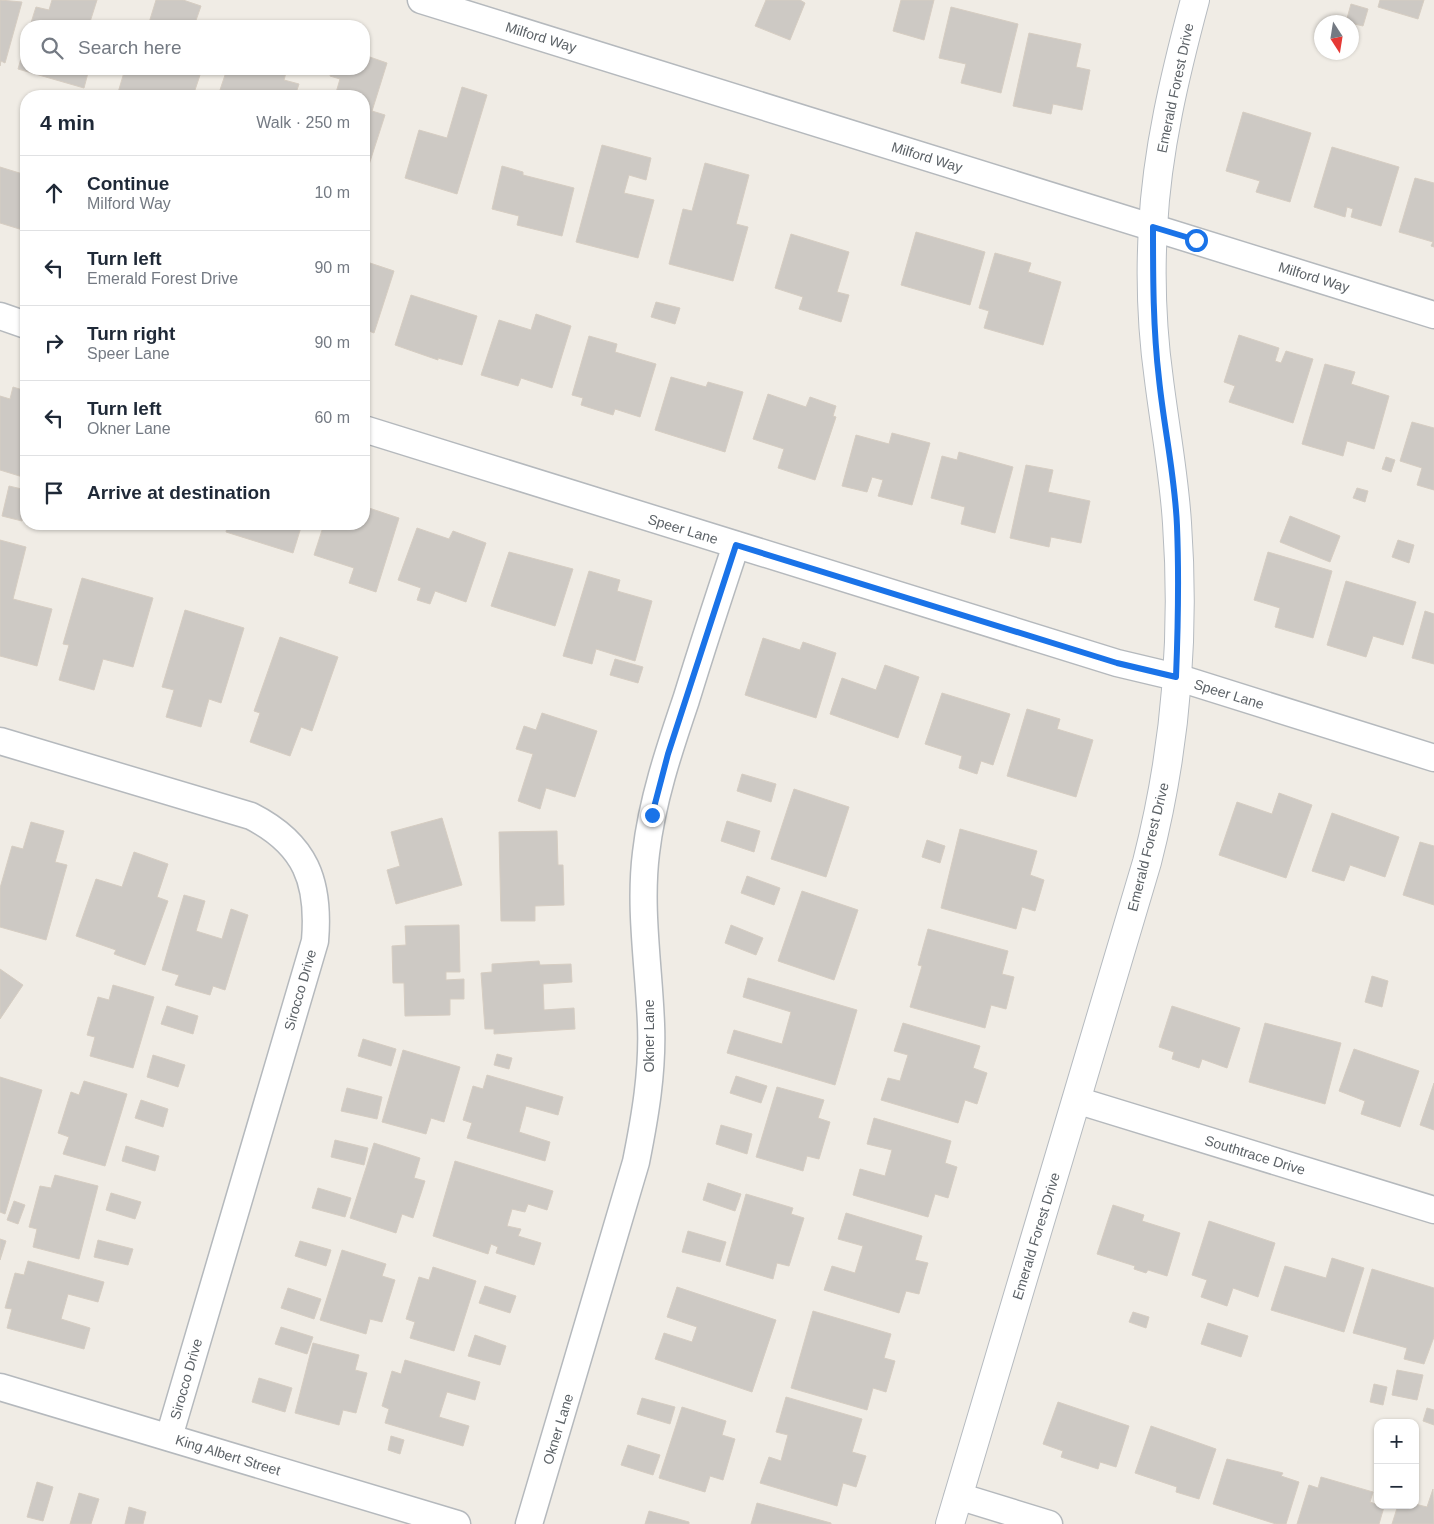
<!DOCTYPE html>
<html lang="en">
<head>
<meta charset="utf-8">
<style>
  body { margin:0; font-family:Helvetica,sans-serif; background:#f6f6f7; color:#1f2937 }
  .controls { position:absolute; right:15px; bottom:15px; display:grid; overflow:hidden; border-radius:10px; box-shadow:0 1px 4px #0004 }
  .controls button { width:45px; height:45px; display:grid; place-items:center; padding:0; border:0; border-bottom:1px solid #e0e1e3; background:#fff; color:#1f2937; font:25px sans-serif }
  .compass { position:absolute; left:1314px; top:15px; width:45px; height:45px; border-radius:50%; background:#fff; box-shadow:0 1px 4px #0004; rotate:168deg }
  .stop { position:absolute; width:15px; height:15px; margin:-11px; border:4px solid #1a73e8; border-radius:50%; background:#fff }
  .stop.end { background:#1a73e8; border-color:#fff; box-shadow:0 1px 5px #0008 }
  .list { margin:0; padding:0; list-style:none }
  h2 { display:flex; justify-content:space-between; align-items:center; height:65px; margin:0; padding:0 20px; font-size:21px }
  h2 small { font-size:16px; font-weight:400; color:#747a83 }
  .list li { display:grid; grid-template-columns:32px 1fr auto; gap:15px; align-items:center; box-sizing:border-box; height:75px; padding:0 20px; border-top:1px solid #e0e1e3 }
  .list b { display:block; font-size:19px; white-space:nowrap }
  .list p { margin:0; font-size:16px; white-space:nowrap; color:#747a83 }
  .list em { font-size:16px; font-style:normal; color:#747a83 }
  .icon { flex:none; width:28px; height:28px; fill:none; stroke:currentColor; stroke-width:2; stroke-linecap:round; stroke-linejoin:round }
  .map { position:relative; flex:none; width:1434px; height:1524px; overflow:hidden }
  .search { position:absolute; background:#fff; box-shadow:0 1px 4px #0004; left:20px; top:20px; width:350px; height:55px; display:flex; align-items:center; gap:12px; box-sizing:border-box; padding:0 18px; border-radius:20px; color:#747a83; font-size:19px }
  .panel { position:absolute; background:#fff; box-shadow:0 1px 4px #0004; left:20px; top:90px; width:350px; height:440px; border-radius:20px }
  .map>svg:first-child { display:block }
  .building { fill:#cdc9c4; stroke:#d6cdc2 }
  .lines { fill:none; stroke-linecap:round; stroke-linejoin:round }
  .street-casing { stroke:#b5b9bd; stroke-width:29 }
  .secondary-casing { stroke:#b6bbc0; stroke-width:30 }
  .street { stroke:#fff; stroke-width:26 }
  .secondary { stroke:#fff; stroke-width:28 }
  .route { stroke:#1a73e8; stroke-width:6 }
  .labels { text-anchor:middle; stroke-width:5; stroke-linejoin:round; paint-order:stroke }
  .street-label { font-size:14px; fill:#5c6267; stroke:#fff }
</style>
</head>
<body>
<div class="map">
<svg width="1434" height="1524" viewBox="0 0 1434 1524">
  <rect width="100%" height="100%" fill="#f0ece5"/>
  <g class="building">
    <polygon points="0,0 22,2 5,63 1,61 0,66"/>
    <polygon points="52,0 97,0 90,22 102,26 30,26 36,7 49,10"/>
    <polygon points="156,0 183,0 201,6 194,26 148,26"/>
    <polygon points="766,0 800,0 805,3 790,40 755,26"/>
    <polygon points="901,0 934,0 924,40 893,31"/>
    <polygon points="1380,0 1424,0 1418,19 1378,7"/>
    <polygon points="1351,4 1368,9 1363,26 1346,22"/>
    <polygon points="951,7 1018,24 1001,93 961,83 966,64 939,58"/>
    <polygon points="1029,33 1081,44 1076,67 1090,70 1082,110 1053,104 1051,114 1013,106"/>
    <polygon points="26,41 26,69 89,69 84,88 18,69"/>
    <polygon points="364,55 387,63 372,111 385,115 366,174 364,173 364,96 335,96 340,79 330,76 332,69 364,69"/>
    <polygon points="125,69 202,69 193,96 117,96"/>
    <polygon points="227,69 287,69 284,80 299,84 295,96 218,96"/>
    <polygon points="462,87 487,95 457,194 405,178 419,130 447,138"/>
    <polygon points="1243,112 1311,133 1290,202 1256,192 1260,181 1226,171"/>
    <polygon points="602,145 651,158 646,180 629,175 624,193 654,200 638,258 576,242"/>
    <polygon points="1332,147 1399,167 1381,226 1351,217 1353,209 1347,207 1345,217 1314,207"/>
    <polygon points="705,163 749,175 736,224 748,227 733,281 669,264 683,209 692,211"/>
    <polygon points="502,166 523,172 523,175 574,188 562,236 517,225 519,216 492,209"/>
    <polygon points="0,167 26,175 26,231 0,223"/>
    <polygon points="1415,178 1434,183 1434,247 1431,246 1433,242 1399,232"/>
    <polygon points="916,232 985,252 970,305 901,285"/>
    <polygon points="791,234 849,252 837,292 849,295 841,322 799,309 803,297 775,288"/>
    <polygon points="995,253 1031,263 1028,272 1061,282 1043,345 984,328 989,311 979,308"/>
    <polygon points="364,261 394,271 374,333 364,329"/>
    <polygon points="411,295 477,316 462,365 438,358 438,360 395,345"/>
    <polygon points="656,302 680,308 675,324 651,317"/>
    <polygon points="536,314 571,326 552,388 521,378 518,386 481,375 499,320 531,330"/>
    <polygon points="1239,335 1279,348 1275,361 1281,363 1286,351 1313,359 1293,423 1229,402 1235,386 1224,382"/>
    <polygon points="589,336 617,344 615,352 656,364 640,417 615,409 613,415 581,405 583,398 572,395"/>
    <polygon points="1325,364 1355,372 1351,384 1389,396 1374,449 1347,441 1343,456 1302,444"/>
    <polygon points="671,377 706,387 708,382 743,392 725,452 655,430"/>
    <polygon points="13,387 26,391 26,478 0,470 0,396 10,399"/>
    <polygon points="768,394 806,407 810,397 836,406 833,416 836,417 815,480 778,468 784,449 753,439"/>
    <polygon points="1412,422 1434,428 1434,490 1417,485 1422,468 1400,461"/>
    <polygon points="892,433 930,443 912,505 878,496 883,480 872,477 867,492 842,486 856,435 889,444"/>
    <polygon points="959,452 1013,467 995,533 961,524 965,507 931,498 942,456 957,460"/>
    <polygon points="1386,457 1395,460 1391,472 1382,469"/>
    <polygon points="1026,465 1053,470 1048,492 1090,501 1081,543 1051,537 1049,547 1010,538"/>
    <polygon points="9,486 26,490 22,521 2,516"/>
    <polygon points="1357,488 1368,491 1365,502 1353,498"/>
    <polygon points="369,508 399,518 376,592 349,583 354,568 314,555 324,524 364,524 364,514 367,515"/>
    <polygon points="1290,516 1340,536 1330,562 1280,542"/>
    <polygon points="228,524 302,524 293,553 226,532"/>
    <polygon points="417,528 449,539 453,531 486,543 466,602 435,591 430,604 417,600 421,588 398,580"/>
    <polygon points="0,540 26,547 13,599 52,609 37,666 0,656"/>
    <polygon points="1398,540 1414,545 1409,563 1392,557"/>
    <polygon points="509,552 573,569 555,626 491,606"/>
    <polygon points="1268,552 1332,571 1313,638 1275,627 1280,608 1254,600"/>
    <polygon points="589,571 620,580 617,591 652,601 635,661 596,649 592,664 563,656"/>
    <polygon points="82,578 153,598 133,667 103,659 94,690 59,680 69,645 63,644"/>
    <polygon points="1346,581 1416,602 1403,645 1373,636 1366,657 1327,645"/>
    <polygon points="185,610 244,628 221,703 209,699 201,727 166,717 174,690 162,687"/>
    <polygon points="1425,611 1434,614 1434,664 1412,658"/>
    <polygon points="280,637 338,657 312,731 301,727 290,756 250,742 260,713 254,711"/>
    <polygon points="763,638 800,650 803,642 836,653 816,718 745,695"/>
    <polygon points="615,659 643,667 638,683 610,675"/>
    <polygon points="885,665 919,677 898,738 830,714 842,678 876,690"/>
    <polygon points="942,693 1010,714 993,765 981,761 977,774 959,768 962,756 925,744"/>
    <polygon points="1027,709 1060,719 1057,729 1093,740 1076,797 1007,776"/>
    <polygon points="542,713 597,731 575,797 546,788 540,809 518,801 533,754 516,749 524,726 536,730"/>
    <polygon points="742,774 776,784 771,802 737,791"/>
    <polygon points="794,789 849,807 826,877 771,859"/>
    <polygon points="1279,793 1312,805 1286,878 1219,855 1237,802 1272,814"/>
    <polygon points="1332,813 1399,837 1385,877 1350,865 1344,881 1312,871"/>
    <polygon points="442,818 462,885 396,904 387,870 400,866 391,832"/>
    <polygon points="727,821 760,831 754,852 721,841"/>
    <polygon points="31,822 64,831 55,862 67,865 46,940 0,927 0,888 12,846 23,849"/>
    <polygon points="960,829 1037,851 1030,875 1044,880 1035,911 1022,907 1016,929 941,908"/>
    <polygon points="557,831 558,865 563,865 564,905 535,906 535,921 501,921 499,832"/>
    <polygon points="927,840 945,846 940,863 922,857"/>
    <polygon points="1420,842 1434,846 1434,905 1403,895"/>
    <polygon points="134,852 168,864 157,897 168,901 145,965 114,954 116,950 76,936 96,879 122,887"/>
    <polygon points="747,876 780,888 774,905 741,893"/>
    <polygon points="802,891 858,910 834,980 778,961"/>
    <polygon points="184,895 205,901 196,931 222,939 231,909 248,915 225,990 213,986 210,995 175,985 179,975 162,970"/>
    <polygon points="459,925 460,972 446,972 446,980 464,979 464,999 450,999 450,1015 405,1016 404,983 393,983 392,946 406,945 405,926"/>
    <polygon points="731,925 763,938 756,955 725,943"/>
    <polygon points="928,929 1008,951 1002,974 1014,977 1006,1009 991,1005 985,1028 910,1007 922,966 918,965"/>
    <polygon points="539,961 540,965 571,964 572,982 543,984 544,1010 574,1008 575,1029 494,1034 494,1029 485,1029 481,973 492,972 492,964"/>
    <polygon points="0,969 23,985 0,1019"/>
    <polygon points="1372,976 1388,981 1382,1007 1365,1002"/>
    <polygon points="748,978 857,1010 835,1085 727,1053 734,1030 782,1044 791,1012 743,997"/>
    <polygon points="113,985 154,997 133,1068 90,1056 95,1037 87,1035 98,997 109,1000"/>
    <polygon points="167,1006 198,1016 193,1034 161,1024"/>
    <polygon points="1172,1006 1240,1028 1227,1068 1202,1059 1199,1068 1172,1059 1174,1052 1159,1047"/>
    <polygon points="903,1023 980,1046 973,1068 987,1073 977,1104 965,1100 958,1123 881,1100 888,1078 900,1081 908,1055 894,1051"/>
    <polygon points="1265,1023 1341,1043 1325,1104 1249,1082"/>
    <polygon points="363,1039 396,1049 391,1066 358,1056"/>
    <polygon points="1354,1049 1419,1071 1400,1127 1361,1114 1365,1101 1339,1091"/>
    <polygon points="403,1050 460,1067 444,1122 431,1118 426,1134 382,1122"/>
    <polygon points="497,1054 512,1058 509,1069 494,1065"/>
    <polygon points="153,1055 185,1065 178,1087 147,1077"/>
    <polygon points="487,1075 563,1097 558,1115 526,1106 519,1132 550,1142 545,1161 467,1138 472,1123 463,1120 473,1086 483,1089"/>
    <polygon points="736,1076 767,1086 761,1103 730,1093"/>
    <polygon points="0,1077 42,1090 5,1214 0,1212"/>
    <polygon points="84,1081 127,1094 105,1166 63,1154 69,1137 58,1133 71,1092 79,1095"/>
    <polygon points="1434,1083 1434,1130 1420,1125"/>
    <polygon points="777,1087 824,1100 818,1118 830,1122 819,1159 807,1156 803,1171 756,1157"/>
    <polygon points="347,1088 382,1097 377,1119 341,1111"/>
    <polygon points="141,1100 168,1109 163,1127 135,1118"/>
    <polygon points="874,1118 951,1141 945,1163 957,1167 948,1198 935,1194 928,1217 853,1195 860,1169 885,1176 892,1150 867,1144"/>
    <polygon points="721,1125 752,1134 747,1154 716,1144"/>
    <polygon points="335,1140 368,1148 364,1165 331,1157"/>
    <polygon points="374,1143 420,1158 414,1178 425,1181 413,1218 402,1214 396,1233 350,1218"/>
    <polygon points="126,1146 159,1156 155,1171 122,1161"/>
    <polygon points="455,1161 553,1191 547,1210 528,1204 525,1212 512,1209 507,1226 521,1229 518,1236 541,1243 534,1265 496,1253 498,1247 491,1244 488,1254 433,1236"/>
    <polygon points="55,1175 98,1186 79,1259 33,1247 37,1229 29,1227 40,1186 51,1188"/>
    <polygon points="708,1183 741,1194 735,1211 703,1200"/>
    <polygon points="318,1188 351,1198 345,1217 312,1208"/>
    <polygon points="111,1193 141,1202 135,1219 106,1210"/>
    <polygon points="746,1194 793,1208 791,1214 804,1218 789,1266 777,1263 773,1279 726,1265"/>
    <polygon points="14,1201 25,1205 18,1224 7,1220"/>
    <polygon points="1113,1205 1144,1215 1142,1221 1180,1233 1167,1276 1148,1270 1146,1273 1134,1269 1135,1266 1097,1254"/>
    <polygon points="846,1213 922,1236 915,1260 928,1263 926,1269 919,1294 906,1291 899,1313 824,1290 832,1266 855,1273 863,1246 838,1239"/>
    <polygon points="1209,1221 1275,1243 1258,1297 1233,1288 1227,1306 1201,1297 1207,1280 1192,1275"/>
    <polygon points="688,1231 726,1242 720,1262 682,1252"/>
    <polygon points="0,1239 6,1241 0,1260"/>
    <polygon points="98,1240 133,1249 128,1265 94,1257"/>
    <polygon points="300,1241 331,1250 326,1266 295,1256"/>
    <polygon points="342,1250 386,1264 382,1276 395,1280 382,1322 370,1319 366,1334 320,1320"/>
    <polygon points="1332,1258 1364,1268 1344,1332 1271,1310 1285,1266 1326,1278"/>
    <polygon points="28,1261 104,1282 98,1302 68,1294 61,1319 90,1328 84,1349 7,1328 12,1309 5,1308 15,1273 24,1275"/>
    <polygon points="433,1267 476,1281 454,1351 410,1338 415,1322 406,1319 419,1277 429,1280"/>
    <polygon points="1372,1269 1434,1288 1434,1337 1424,1364 1404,1359 1407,1348 1353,1333"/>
    <polygon points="485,1286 516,1296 510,1313 479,1303"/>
    <polygon points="677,1287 776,1320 752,1392 655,1359 664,1333 692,1342 697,1327 667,1317"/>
    <polygon points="288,1288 321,1299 314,1319 281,1308"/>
    <polygon points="813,1311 891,1334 884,1358 895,1361 886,1392 873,1388 867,1410 791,1388"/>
    <polygon points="1133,1312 1149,1317 1146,1328 1129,1322"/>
    <polygon points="1208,1323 1248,1336 1241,1357 1201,1344"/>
    <polygon points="281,1327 313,1337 307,1354 275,1344"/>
    <polygon points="475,1335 506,1346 500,1365 468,1356"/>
    <polygon points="313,1343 359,1355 355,1370 367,1373 356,1413 343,1410 339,1425 295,1413"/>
    <polygon points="405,1360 480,1382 475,1400 447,1392 439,1417 469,1426 463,1446 385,1423 389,1409 382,1406 392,1371 401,1374"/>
    <polygon points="1397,1370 1423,1375 1417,1400 1392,1395"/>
    <polygon points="259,1378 292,1388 285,1412 252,1402"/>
    <polygon points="1374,1384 1387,1387 1383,1405 1370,1402"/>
    <polygon points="786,1397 862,1419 852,1452 866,1456 856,1487 843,1483 837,1506 760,1483 769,1457 781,1461 788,1435 776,1432"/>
    <polygon points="642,1398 675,1407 670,1424 637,1414"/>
    <polygon points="1058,1402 1129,1426 1116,1467 1100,1462 1098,1469 1061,1457 1063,1451 1043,1444"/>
    <polygon points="682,1407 726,1421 722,1435 735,1439 723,1480 710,1476 705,1492 659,1478"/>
    <polygon points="1427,1408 1434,1410 1434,1425 1423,1421"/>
    <polygon points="1151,1426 1216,1449 1199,1499 1176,1492 1177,1487 1135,1473"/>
    <polygon points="391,1436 404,1440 400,1454 388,1450"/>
    <polygon points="628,1445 660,1455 653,1475 621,1465"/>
    <polygon points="1227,1459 1283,1473 1281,1476 1299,1482 1286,1524 1276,1524 1213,1504"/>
    <polygon points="1321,1477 1373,1492 1370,1502 1384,1507 1379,1524 1297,1524 1309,1485 1318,1488"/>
    <polygon points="37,1482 53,1487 43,1521 27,1517"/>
    <polygon points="1433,1489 1434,1524 1392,1524 1398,1505 1415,1504 1427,1507"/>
    <polygon points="79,1493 99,1499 91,1524 70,1524"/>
    <polygon points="757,1503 831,1523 831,1524 751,1524"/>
    <polygon points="129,1507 146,1512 143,1524 125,1524"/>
    <polygon points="649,1511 689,1522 689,1524 645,1524"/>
  </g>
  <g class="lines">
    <g class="street-casing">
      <g id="street">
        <polyline points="421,0 1434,315"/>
        <polyline points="0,316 26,325"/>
        <polyline points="364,429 1117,663 1176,677 1434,758"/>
        <path d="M0,741L251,816C306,844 320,882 315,941L169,1437"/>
        <polyline points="1076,1100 1434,1210"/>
        <polyline points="0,1387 457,1524"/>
        <polyline points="958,1496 1049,1524"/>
        <path d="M529,1524L636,1162C645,1117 653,1071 651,1024C649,968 639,909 646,853C652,801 669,750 686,700C702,648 719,596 736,545"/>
      </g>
    </g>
    <g class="secondary-casing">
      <path id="secondary" d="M950,1524L1147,862C1175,753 1185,636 1177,523C1174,475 1165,428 1159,380C1152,330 1150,278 1153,227C1157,150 1175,75 1195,0"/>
    </g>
    <use href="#street" class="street"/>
    <use href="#secondary" class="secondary"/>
  </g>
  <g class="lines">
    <path class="route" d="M652,815L668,754L736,545L1117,663L1176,677C1178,627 1179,576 1177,526C1175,476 1164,428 1159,379C1153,328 1153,278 1153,227L1196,240"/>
  </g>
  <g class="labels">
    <g class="street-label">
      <text transform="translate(541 37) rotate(17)" y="5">Milford Way</text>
      <text transform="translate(1175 88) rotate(-78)" y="5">Emerald Forest Drive</text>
      <text transform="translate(927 157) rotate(17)" y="5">Milford Way</text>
      <text transform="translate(1314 277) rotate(17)" y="5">Milford Way</text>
      <text transform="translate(683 529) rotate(17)" y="5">Speer Lane</text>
      <text transform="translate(1229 694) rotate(17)" y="5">Speer Lane</text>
      <text transform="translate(1148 847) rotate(-76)" y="5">Emerald Forest Drive</text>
      <text transform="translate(300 990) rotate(-74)" y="5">Sirocco Drive</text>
      <text transform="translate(649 1036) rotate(-90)" y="5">Okner Lane</text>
      <text transform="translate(1255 1155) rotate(17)" y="5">Southtrace Drive</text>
      <text transform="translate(1036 1236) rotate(-73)" y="5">Emerald Forest Drive</text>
      <text transform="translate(186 1379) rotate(-74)" y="5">Sirocco Drive</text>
      <text transform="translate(558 1429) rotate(-73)" y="5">Okner Lane</text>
      <text transform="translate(228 1455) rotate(17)" y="5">King Albert Street</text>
    </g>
  </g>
</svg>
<div class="controls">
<button>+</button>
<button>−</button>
</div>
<svg class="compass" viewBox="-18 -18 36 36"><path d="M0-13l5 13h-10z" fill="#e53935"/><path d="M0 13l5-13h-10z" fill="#747a83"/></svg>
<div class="stop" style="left:1196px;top:240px"></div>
<div class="stop end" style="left:652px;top:815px"></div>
<div class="search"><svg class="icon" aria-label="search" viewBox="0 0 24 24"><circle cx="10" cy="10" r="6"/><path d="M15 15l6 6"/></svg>Search here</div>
<section class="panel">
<h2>4 min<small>Walk · 250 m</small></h2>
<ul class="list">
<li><svg class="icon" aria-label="ahead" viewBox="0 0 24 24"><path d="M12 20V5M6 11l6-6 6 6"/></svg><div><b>Continue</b><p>Milford Way</p></div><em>10 m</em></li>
<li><svg class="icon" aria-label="left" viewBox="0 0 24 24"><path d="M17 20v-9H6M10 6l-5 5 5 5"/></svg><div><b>Turn left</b><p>Emerald Forest Drive</p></div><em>90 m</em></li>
<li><svg class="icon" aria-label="right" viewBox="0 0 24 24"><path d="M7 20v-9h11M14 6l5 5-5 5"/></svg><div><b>Turn right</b><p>Speer Lane</p></div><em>90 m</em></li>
<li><svg class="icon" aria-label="left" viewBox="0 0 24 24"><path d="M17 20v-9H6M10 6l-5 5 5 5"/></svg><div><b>Turn left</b><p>Okner Lane</p></div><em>60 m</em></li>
<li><svg class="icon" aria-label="arrive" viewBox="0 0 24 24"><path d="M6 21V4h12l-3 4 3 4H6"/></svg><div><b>Arrive at destination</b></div></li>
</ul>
</section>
</div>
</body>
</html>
